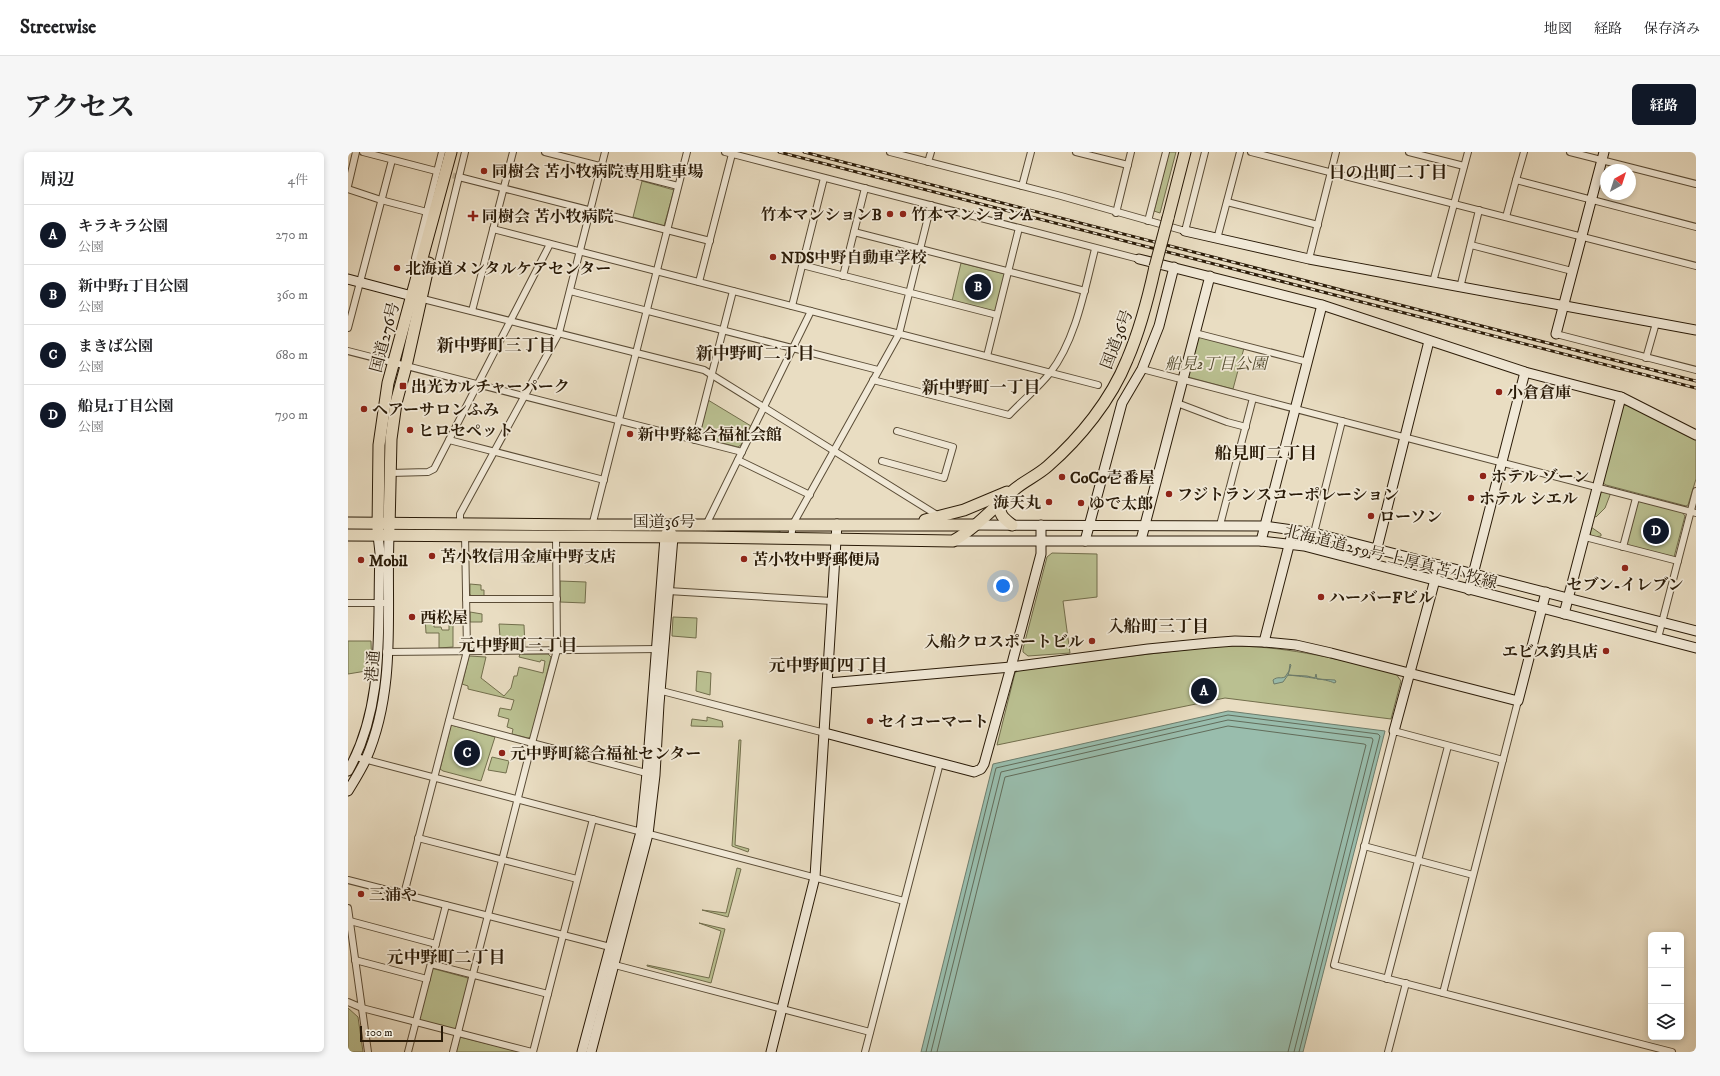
<!DOCTYPE html>
<html lang="ja">
<head>
<meta charset="utf-8">
<style>
  body { margin:0; font-family:"IM FELL DW Pica","Noto Serif JP",serif; background:#f6f6f6; color:#202124 }
  .controls { position:absolute; right:12px; bottom:12px; display:grid; overflow:hidden; border-radius:6px; box-shadow:0 2px 6px #0003 }
  .controls button { width:36px; height:36px; display:grid; place-items:center; padding:0; border:0; border-bottom:1px solid #e0e0e0; background:#fff; color:#202124; font:20px sans-serif }
  .compass { position:absolute; left:1252px; top:12px; width:36px; height:36px; border-radius:50%; background:#fff; box-shadow:0 2px 6px #0003; rotate:39deg }
  .scale { position:absolute; left:12px; bottom:10px; width:83px; box-sizing:border-box; padding-left:4px; border:2px solid #2a1b08; border-top:0; font-size:11px; line-height:14px; white-space:nowrap; color:#2a1b08; -webkit-text-stroke:3px #f1e9d7; paint-order:stroke }
  .you { position:absolute; left:655px; top:434px; width:14px; height:14px; margin:-10px; border:3px solid #fff; border-radius:50%; background:#1a73e8; box-shadow:0 0 0 6px #1a73e833 }
  .badge { display:grid; place-items:center; width:26px; height:26px; border-radius:50%; background:#111827; color:#fff; font-size:13px; font-weight:700 }
  .pin { position:absolute; translate:-50% -50%; border:2px solid #fff; box-shadow:0 1px 4px #0006 }
  .list { margin:0; padding:0; list-style:none }
  h2 { display:flex; justify-content:space-between; align-items:center; height:52px; margin:0; padding:0 16px; font-size:17px }
  h2 small { font-size:13px; font-weight:400; color:#757577 }
  .list li { display:grid; grid-template-columns:26px 1fr auto; gap:12px; align-items:center; box-sizing:border-box; height:60px; padding:0 16px; border-top:1px solid #e0e0e0 }
  .list b { display:block; font-size:15px; white-space:nowrap }
  .list p { margin:0; font-size:13px; white-space:nowrap; color:#757577 }
  .list em { font-size:13px; font-style:normal; color:#757577 }
  .icon { flex:none; width:22px; height:22px; fill:none; stroke:currentColor; stroke-width:2; stroke-linecap:round; stroke-linejoin:round }
  .map { position:relative; flex:none; width:1348px; height:900px; overflow:hidden; border-radius:6px }
  header { display:flex; align-items:center; gap:24px; box-sizing:border-box; height:56px; padding:0 20px; background:#fff; border-bottom:1px solid #e0e0e0 }
  header strong { font-size:19px }
  nav { display:flex; gap:22px; margin-inline-start:auto; font-size:14px }
  .intro { display:flex; align-items:center; justify-content:space-between; box-sizing:border-box; height:96px; padding:0 24px }
  h1 { margin:0; font-size:28px }
  .button { padding:10px 18px; border-radius:6px; background:#111827; color:#fff; font-size:14px; font-weight:700 }
  main { display:flex; gap:24px; padding:0 24px }
  aside { flex:1; background:#fff; border-radius:6px; box-shadow:0 2px 6px #0003 }
  .map>svg:first-child { display:block }
  .green { fill:#bac091; stroke:#726e4c }
  .water { fill:#99bdad; stroke:#6d7c6b }
  .lines { fill:none; stroke-linecap:round; stroke-linejoin:round }
  .shore { stroke:#626c5a; stroke-width:1 }
  .street-tunnel { stroke:#c3b69d; stroke-width:6; stroke-dasharray:6 3; stroke-linecap:butt }
  .street-casing { stroke:#5a4c36; stroke-width:8 }
  .secondary-casing { stroke:#2a1b08; stroke-width:11 }
  .highway-casing { stroke:#2a1b08; stroke-width:13 }
  .street { stroke:#f1e9d7; stroke-width:6 }
  .secondary { stroke:#f1e9d7; stroke-width:9 }
  .highway { stroke:#e9ddc2; stroke-width:11 }
  .rail-casing { stroke:#2a1b08; stroke-width:3 }
  .rail { stroke:#f1e9d7; stroke-width:1.5; stroke-dasharray:4.5; stroke-linecap:butt }
  .highway-bridge-casing { stroke:#2a1b08; stroke-width:13; stroke-linecap:butt }
  .highway-bridge { stroke:#e9ddc2; stroke-width:11 }
  .poi-dot { fill:#8f2418; stroke:#f1e9d7; stroke-width:1.5 }
  .labels { text-anchor:middle; stroke-width:3.5; stroke-linejoin:round; paint-order:stroke }
  .poi-label { font-size:16px; font-weight:bold; fill:#2a1b08; stroke:#f1e9d7; text-anchor:start }
  .street-label { font-size:16px; fill:#2a1b08; stroke:#f1e9d7 }
  .park-label { font-size:16px; font-style:italic; fill:#554d31; stroke:#f1e9d7 }
  .neighbourhood-label { font-size:17px; font-weight:bold; fill:#2a1b08; stroke:#f1e9d7 }
</style>
</head>
<body>
<header>
<strong>Streetwise</strong>
<nav><a>地図</a><a>経路</a><a>保存済み</a></nav>
</header>
<div class="intro"><h1>アクセス</h1><a class="button">経路</a></div>
<main>
<aside>
<h2>周辺<small>4件</small></h2>
<ul class="list">
<li><span class="badge">A</span><div><b>キラキラ公園</b><p>公園</p></div><em>270 m</em></li>
<li><span class="badge">B</span><div><b>新中野1丁目公園</b><p>公園</p></div><em>360 m</em></li>
<li><span class="badge">C</span><div><b>まきば公園</b><p>公園</p></div><em>680 m</em></li>
<li><span class="badge">D</span><div><b>船見1丁目公園</b><p>公園</p></div><em>790 m</em></li>
</ul>
</aside>
<div class="map">
<svg width="1348" height="900" viewBox="0 0 1348 900">
  <rect width="100%" height="100%" fill="#e9ddc2"/>
  <filter id="stains"><feTurbulence type="fractalNoise" baseFrequency=".005" numOctaves="4"/><feColorMatrix values="0 0 0 0 .2 0 0 0 0 .09 0 0 0 0 .02 0 0 0 .5 -.17"/></filter>
  <radialGradient id="worn" r=".72"><stop offset=".6" stop-color="#630" stop-opacity="0"/><stop offset="1" stop-color="#630" stop-opacity=".3"/></radialGradient>
  <g class="green">
    <polygon points="821,0 828,0 812,61 806,59"/>
    <polygon points="294,29 326,38 316,74 285,65"/>
    <polygon points="613,111 657,122 647,160 604,149"/>
    <polygon points="849,184 896,196 885,237 840,225"/>
    <polygon points="360,248 403,274 393,293 390,295 351,285"/>
    <polygon points="1276,253 1280,253 1348,286 1348,327 1340,353 1338,354 1258,333 1255,331 1273,255"/>
    <polygon points="1253,340 1261,341 1262,343 1257,356 1248,365 1246,364 1251,342"/>
    <polygon points="1290,349 1334,360 1337,364 1326,405 1278,393"/>
    <path d="M1243,375L1253,382V384C1248,385 1245,385 1242,382Z"/>
    <polygon points="416,377 432,379 432,381 373,379"/>
    <polygon points="704,401 749,402 749,445 715,449 722,501 680,504 675,500 675,497 699,405"/>
    <polygon points="212,429 238,430 237,451 212,450"/>
    <polygon points="122,432 133,433 133,438 136,438 136,445 124,445 122,442"/>
    <polygon points="122,460 134,462 134,470 122,470"/>
    <polygon points="77,465 86,465 86,475 93,475 94,478 101,478 101,466 105,466 105,495 91,496 91,481 78,481"/>
    <polygon points="325,465 349,466 348,486 324,484"/>
    <polygon points="151,472 176,473 177,496 153,497"/>
    <polygon points="0,489 23,489 24,518 0,522"/>
    <path d="M888,494C943,495 995,508 1048,522L1053,529L1043,567L877,546L649,593L667,521L672,517L862,495Z"/>
    <polygon points="172,502 200,502 203,505 183,585 180,586 164,582 165,577 159,575 161,567 150,564 152,556 163,558 166,548 120,537 120,534 114,532 121,504 138,505 133,526 156,544 163,536 166,524 169,524 171,515 195,521 197,509 193,508 192,510 171,505"/>
    <polygon points="35,506 36,506 30,562 18,596 16,594 29,545"/>
    <polygon points="349,519 363,521 362,543 348,539"/>
    <polygon points="359,565 374,569 375,575 343,574 344,567 359,569"/>
    <polygon points="103,573 147,585 133,629 95,619 92,617"/>
    <polygon points="391,588 393,588 387,693 401,697 400,700 384,694"/>
    <polygon points="144,605 161,609 158,621 140,618"/>
    <polygon points="389,716 393,717 380,765 354,758 378,761"/>
    <polygon points="351,771 377,777 363,831 299,814 299,813 361,826 373,779"/>
    <polygon points="83,816 120,826 122,830 109,876 105,877 71,868"/>
    <polygon points="0,856 10,865 15,900 0,900"/>
    <polygon points="112,885 173,900 108,900"/>
  </g>
  <g class="water">
    <path d="M942,512L943,513L940,523L959,524L967,526L968,522L969,527L987,528L988,530L986,531C980,527 949,524 940,523L935,530L926,532L925,528C930,524 932,527 937,525L941,519Z"/>
    <polygon points="880,559 1037,579 955,900 573,900 645,612"/>
  </g>
  <g class="lines">
    <g class="shore">
      <polyline points="578,900 648,616 880,563 1030,582 1032,584 951,900"/>
      <polyline points="583,900 653,620 880,568 1024,586 1025,588 946,900"/>
      <polyline points="589,900 657,625 880,574 1016,592 1018,593 940,900"/>
    </g>
    <polyline class="street-tunnel" points="96,21 111,25"/>
    <g class="street-casing">
      <g id="street">
        <polyline points="15,0 88,19"/>
        <polyline points="197,0 330,34"/>
        <polyline points="377,0 791,107"/>
        <polyline points="542,0 713,44 837,79 857,0"/>
        <polyline points="728,0 780,13"/>
        <polyline points="903,0 1348,114"/>
        <polyline points="1061,0 1116,14"/>
        <polyline points="1222,0 1348,32"/>
        <polyline points="580,10 583,0"/>
        <polyline points="111,25 362,89"/>
        <polyline points="1168,28 1176,0"/>
        <polyline points="0,34 8,0"/>
        <polyline points="674,34 683,0"/>
        <polyline points="0,37 33,48 79,60"/>
        <polyline points="879,50 970,73"/>
        <polyline points="768,61 783,0"/>
        <polyline points="1158,65 1168,28 1348,75"/>
        <polyline points="800,69 818,0"/>
        <polyline points="145,77 750,233"/>
        <polyline points="506,80 737,139"/>
        <polyline points="869,87 892,0"/>
        <polyline points="1123,93 1224,119"/>
        <polyline points="961,107 988,0"/>
        <polyline points="71,113 67,106 94,0"/>
        <polyline points="454,113 649,163"/>
        <polyline points="79,117 90,111 117,0"/>
        <polyline points="495,124 517,36"/>
        <polyline points="351,130 384,2"/>
        <polyline points="1085,130 1120,0"/>
        <polyline points="1112,136 1131,58"/>
        <polyline points="222,139 530,218"/>
        <polyline points="71,146 356,218 589,363"/>
        <polyline points="444,154 476,26"/>
        <polyline points="124,159 165,0"/>
        <polyline points="0,176 44,8"/>
        <polyline points="847,181 960,210"/>
        <polyline points="1208,182 1348,218"/>
        <polyline points="0,199 394,300"/>
        <polyline points="639,204 671,76"/>
        <polyline points="1298,206 1308,171"/>
        <polyline points="794,217 1348,361"/>
        <path d="M525,228L661,263C674,249 690,236 702,221C728,188 737,136 747,97"/>
        <polyline points="829,251 879,270 898,275"/>
        <polyline points="101,288 256,328"/>
        <polyline points="347,288 385,139"/>
        <polyline points="390,308 462,343"/>
        <polyline points="534,309 596,326 605,295 549,279"/>
        <polyline points="42,321 80,320 86,317 202,92"/>
        <polyline points="872,373 905,246"/>
        <polyline points="112,374 112,362 211,181 257,0"/>
        <polyline points="244,374 339,0"/>
        <polyline points="357,375 463,159"/>
        <polyline points="966,381 994,269"/>
        <polyline points="1237,385 1330,409"/>
        <polyline points="443,386 445,372 551,182 583,53"/>
        <polyline points="1275,395 1288,346"/>
        <polyline points="320,439 484,449"/>
        <polyline points="118,447 209,447"/>
        <polyline points="0,451 41,451"/>
        <polyline points="1310,486 1348,339"/>
        <polyline points="38,500 310,497"/>
        <polyline points="310,538 477,581"/>
        <polyline points="101,569 302,622"/>
        <polyline points="8,605 556,749"/>
        <polyline points="1155,608 1046,579 986,813 1324,900"/>
        <polyline points="70,686 229,727"/>
        <polyline points="1016,694 1125,723"/>
        <polyline points="0,728 266,796"/>
        <polyline points="56,742 119,499 117,382"/>
        <polyline points="0,756 20,900"/>
        <polyline points="2,769 88,792"/>
        <polyline points="7,808 79,827"/>
        <polyline points="83,812 200,842"/>
        <polyline points="263,812 522,880"/>
        <polyline points="1039,827 1100,594"/>
        <polyline points="1095,841 1170,549"/>
        <polyline points="0,850 14,856 184,900"/>
        <polyline points="60,900 98,753"/>
        <polyline points="105,900 184,591 209,498 208,383"/>
        <polyline points="185,900 245,667"/>
        <polyline points="517,900 592,611"/>
        <polyline points="1040,900 1058,831"/>
      </g>
    </g>
    <g class="secondary-casing">
      <g id="secondary">
        <polyline points="837,79 961,107 1348,178"/>
        <polyline points="791,107 974,153 1177,220 1273,245 1348,283"/>
        <polyline points="0,127 64,144"/>
        <polyline points="1208,182 1256,0"/>
        <polyline points="626,373 917,374 966,381 1348,479"/>
        <polyline points="793,388 862,124"/>
        <polyline points="605,389 913,389 956,394 1348,496"/>
        <polyline points="737,389 774,251 794,217 811,174 826,115"/>
        <polyline points="913,389 974,153"/>
        <polyline points="1025,412 1081,189"/>
        <polyline points="1121,438 1177,220"/>
        <polyline points="1216,462 1273,245"/>
        <polyline points="916,490 945,378"/>
        <polyline points="480,531 663,515 800,497 861,491 887,489 916,490 948,493 983,501 1170,549 1198,440"/>
        <polyline points="1046,579 1091,413"/>
        <polyline points="477,581 626,620 633,617 636,612 663,515 693,402 693,373"/>
        <path d="M0,619C38,552 29,474 32,401L30,383"/>
        <path d="M0,639C6,629 13,618 18,607C49,536 38,459 41,384"/>
        <polyline points="234,900 293,680 299,621 317,385 321,373"/>
        <polyline points="243,900 300,682 307,623 311,552 325,385 323,380"/>
        <polyline points="423,900 467,725 489,372"/>
      </g>
    </g>
    <g class="highway-casing">
      <g id="highway">
        <polyline points="820,66 837,0"/>
        <path d="M652,350C650,362 655,366 664,373"/>
        <polyline points="577,368 616,358 659,340"/>
        <polyline points="0,371 244,373 626,373"/>
        <polyline points="30,377 31,293 40,231 103,0"/>
        <polyline points="41,377 43,287 48,251 58,214 81,111"/>
        <path d="M0,383L352,385L605,389C628,376 647,354 667,337C678,328 690,323 700,314C732,286 763,248 779,208C792,178 800,147 807,115"/>
      </g>
    </g>
    <use href="#street" class="street"/>
    <use href="#secondary" class="secondary"/>
    <use href="#highway" class="highway"/>
    <g class="rail-casing">
      <g id="rail">
        <polyline points="431,0 1348,236"/>
        <polyline points="456,0 1348,229"/>
      </g>
    </g>
    <use href="#rail" class="rail"/>
    <g class="highway-bridge-casing">
      <polyline id="highway-bridge" points="807,115 820,66"/>
    </g>
    <use href="#highway-bridge" class="highway-bridge"/>
  </g>
  <g class="poi-dot">
    <circle cx="136" cy="19" r="4"/>
    <circle cx="542" cy="62" r="4"/>
    <circle cx="555" cy="62" r="4"/>
    <path d="M123 58h4v4h4v4h-4v4h-4v-4h-4v-4h4z"/>
    <circle cx="425" cy="105" r="4"/>
    <circle cx="49" cy="116" r="4"/>
    <rect x="51" y="230" width="8" height="8" rx="2"/>
    <circle cx="1151" cy="240" r="4"/>
    <circle cx="16" cy="257" r="4"/>
    <circle cx="62" cy="278" r="4"/>
    <circle cx="282" cy="282" r="4"/>
    <circle cx="1135" cy="324" r="4"/>
    <circle cx="714" cy="325" r="4"/>
    <circle cx="821" cy="342" r="4"/>
    <circle cx="1123" cy="346" r="4"/>
    <circle cx="701" cy="350" r="4"/>
    <circle cx="733" cy="351" r="4"/>
    <circle cx="1023" cy="364" r="4"/>
    <circle cx="84" cy="404" r="4"/>
    <circle cx="396" cy="407" r="4"/>
    <circle cx="13" cy="408" r="4"/>
    <circle cx="1277" cy="416" r="4"/>
    <circle cx="973" cy="445" r="4"/>
    <circle cx="64" cy="465" r="4"/>
    <circle cx="744" cy="489" r="4"/>
    <circle cx="1258" cy="499" r="4"/>
    <circle cx="522" cy="569" r="4"/>
    <circle cx="154" cy="601" r="4"/>
    <circle cx="13" cy="742" r="4"/>
  </g>
  <g class="labels">
    <g class="poi-label">
      <text x="144" y="25">同樹会 苫小牧病院専用駐車場</text>
      <text x="534" y="68" text-anchor="end">竹本マンションB</text>
      <text x="563" y="68">竹本マンションA</text>
      <text x="134" y="70">同樹会 苫小牧病院</text>
      <text x="433" y="111">NDS中野自動車学校</text>
      <text x="57" y="122">北海道メンタルケアセンター</text>
      <text x="63" y="240">出光カルチャーパーク</text>
      <text x="1159" y="246">小倉倉庫</text>
      <text x="24" y="263">ヘアーサロンふみ</text>
      <text x="70" y="284">ヒロセペット</text>
      <text x="290" y="288">新中野総合福祉会館</text>
      <text x="1143" y="330">ホテル ゾーン</text>
      <text x="722" y="331">CoCo壱番屋</text>
      <text x="829" y="348">フジトランスコーポレーション</text>
      <text x="1131" y="352">ホテル シエル</text>
      <text x="693" y="356" text-anchor="end">海天丸</text>
      <text x="741" y="357">ゆで太郎</text>
      <text x="1031" y="370">ローソン</text>
      <text x="92" y="410">苫小牧信用金庫中野支店</text>
      <text x="404" y="413">苫小牧中野郵便局</text>
      <text x="21" y="414">Mobil</text>
      <text x="1277" y="438" text-anchor="middle">セブン-イレブン</text>
      <text x="981" y="451">ハーバーFビル</text>
      <text x="72" y="471">西松屋</text>
      <text x="736" y="495" text-anchor="end">入船クロスポートビル</text>
      <text x="1250" y="505" text-anchor="end">エビス釣具店</text>
      <text x="530" y="575">セイコーマート</text>
      <text x="162" y="607">元中野町総合福祉センター</text>
      <text x="21" y="748">三浦や</text>
    </g>
    <g class="street-label">
      <text transform="translate(36 185) rotate(-75)" y="6">国道276号</text>
      <text transform="translate(768 187) rotate(-69)" y="6">国道36号</text>
      <text x="316" y="375">国道36号</text>
      <text transform="translate(1043 404) rotate(14)" y="6">北海道道259号 上厚真苫小牧線</text>
      <text transform="translate(24 514) rotate(-86)" y="6">港通</text>
    </g>
    <g class="park-label">
      <text x="868" y="217">船見2丁目公園</text>
    </g>
    <g class="neighbourhood-label">
      <text x="1040" y="26">日の出町二丁目</text>
      <text x="148" y="199">新中野町三丁目</text>
      <text x="407" y="207">新中野町二丁目</text>
      <text x="633" y="241">新中野町一丁目</text>
      <text x="918" y="307">船見町二丁目</text>
      <text x="810" y="480">入船町三丁目</text>
      <text x="170" y="499">元中野町三丁目</text>
      <text x="480" y="519">元中野町四丁目</text>
      <text x="98" y="811">元中野町二丁目</text>
    </g>
  </g>
  <rect width="100%" height="100%" filter="url(#stains)"/>
  <rect width="100%" height="100%" fill="url(#worn)"/>
</svg>
<div class="controls">
<button>+</button>
<button>−</button>
<button><svg class="icon" aria-label="layers" viewBox="0 0 24 24"><path d="M12 4l9 5-9 5-9-5zM3 14l9 5 9-5"/></svg></button>
</div>
<svg class="compass" viewBox="-18 -18 36 36"><path d="M0-13l5 13h-10z" fill="#e53935"/><path d="M0 13l5-13h-10z" fill="#757577"/></svg>
<div class="scale">100 m</div>
<div class="you"></div>
<div class="pin badge" style="left:856px;top:539px">A</div>
<div class="pin badge" style="left:630px;top:135px">B</div>
<div class="pin badge" style="left:119px;top:601px">C</div>
<div class="pin badge" style="left:1308px;top:379px">D</div>
</div>
</main>
</body>
</html>
